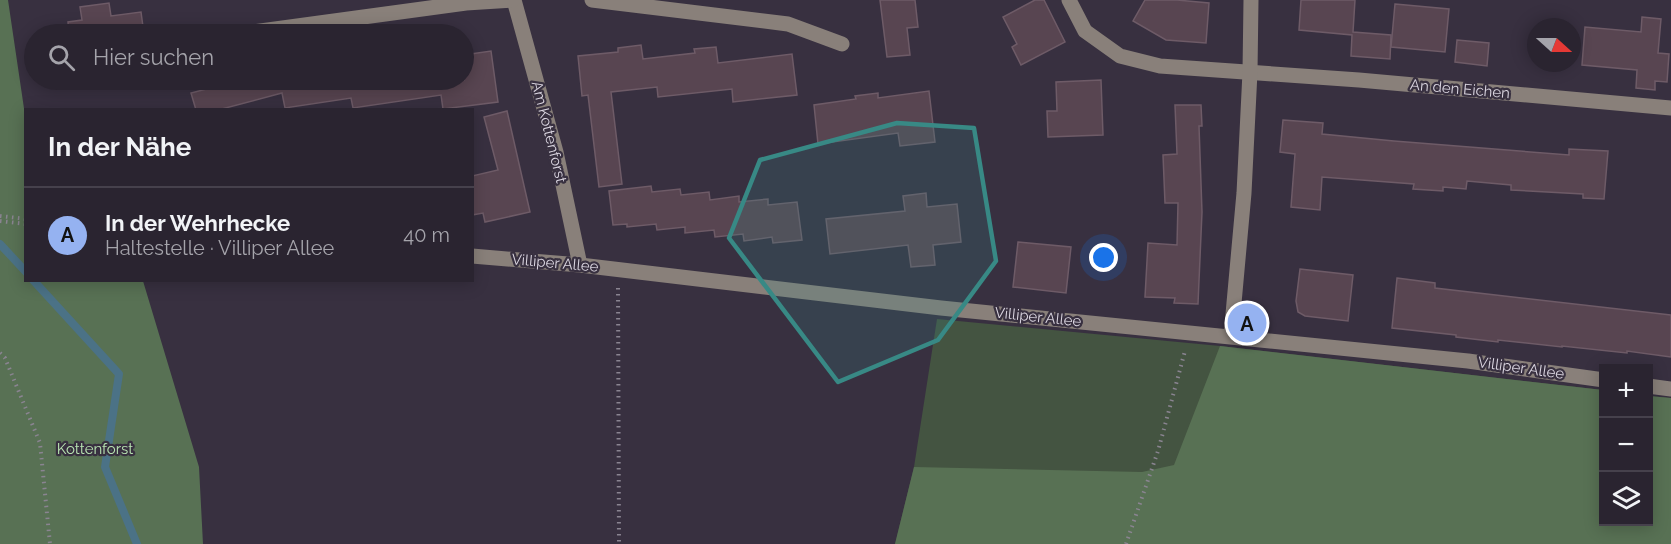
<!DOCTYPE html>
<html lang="de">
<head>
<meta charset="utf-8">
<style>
  body { margin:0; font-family:Raleway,sans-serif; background:#322c38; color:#f1f3f6 }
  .controls { position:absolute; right:18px; bottom:18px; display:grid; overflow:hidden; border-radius:0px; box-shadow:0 3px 15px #0003 }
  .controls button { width:54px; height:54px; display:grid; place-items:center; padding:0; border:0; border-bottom:2px solid #46414c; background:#2a2430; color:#f1f3f6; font:30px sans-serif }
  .compass { position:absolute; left:1527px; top:18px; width:54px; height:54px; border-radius:50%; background:#2a2430; box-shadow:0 3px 15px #0003; rotate:111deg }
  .you { position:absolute; left:1104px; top:258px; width:21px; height:21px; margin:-15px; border:4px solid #fff; border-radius:50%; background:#1a73e8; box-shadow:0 0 0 9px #1a73e833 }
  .badge { display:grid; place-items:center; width:39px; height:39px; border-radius:50%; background:#95b2f1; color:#111; font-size:20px; font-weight:700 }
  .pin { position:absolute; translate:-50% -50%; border:3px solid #fff; box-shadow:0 2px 6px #0006 }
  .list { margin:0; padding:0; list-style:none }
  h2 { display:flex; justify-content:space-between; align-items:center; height:78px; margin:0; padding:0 24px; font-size:26px }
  h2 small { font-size:20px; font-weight:400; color:#a5a4ab }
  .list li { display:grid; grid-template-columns:39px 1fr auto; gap:18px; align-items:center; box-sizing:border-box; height:96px; padding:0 24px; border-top:2px solid #46414c }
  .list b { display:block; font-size:22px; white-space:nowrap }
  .list p { margin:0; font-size:20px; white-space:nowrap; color:#a5a4ab }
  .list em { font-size:20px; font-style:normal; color:#a5a4ab }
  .icon { flex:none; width:33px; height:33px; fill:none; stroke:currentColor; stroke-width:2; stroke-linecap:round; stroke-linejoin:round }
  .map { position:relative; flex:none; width:1671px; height:544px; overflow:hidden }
  .search { position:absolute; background:#2a2430; box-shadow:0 3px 15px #0003; left:24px; top:24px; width:450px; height:66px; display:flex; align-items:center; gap:15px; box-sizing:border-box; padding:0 21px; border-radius:33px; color:#a5a4ab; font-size:22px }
  .panel { position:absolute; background:#2a2430; box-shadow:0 3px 15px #0003; left:24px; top:108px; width:450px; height:174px; border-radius:0px }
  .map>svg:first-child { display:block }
  .green { fill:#445441 }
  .forest { fill:#587154 }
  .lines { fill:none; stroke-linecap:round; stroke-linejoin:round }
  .stream { stroke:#4b7286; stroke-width:8 }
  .building { fill:#584551; stroke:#6e5b67; stroke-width:1.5 }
  .path { stroke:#8a8491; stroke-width:4; stroke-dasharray:1.5 4.5; stroke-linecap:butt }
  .minor { stroke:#89807a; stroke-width:15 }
  .marked { fill:#388985; fill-opacity:0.2; stroke:#388985; stroke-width:4.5; stroke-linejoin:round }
  .labels { text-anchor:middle; stroke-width:4.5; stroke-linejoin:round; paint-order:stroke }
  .street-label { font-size:15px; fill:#dbd6e1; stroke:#383040 }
  .park-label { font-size:15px; fill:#b9e5b2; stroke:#383040 }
</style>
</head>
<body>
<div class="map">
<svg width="1671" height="544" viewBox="0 0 1671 544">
  <rect width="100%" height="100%" fill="#383040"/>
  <polygon class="green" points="937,319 1220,346 1603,390 1604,522 1648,522 1649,396 1671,398 1671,544 895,544 914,467"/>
  <g class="forest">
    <polygon points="0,0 8,0 26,122 26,280 143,281 199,467 203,544 0,544"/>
    <polygon points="1220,346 1603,390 1604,522 1648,522 1649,396 1671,398 1671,544 895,544 914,467 1142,472 1174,465"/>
  </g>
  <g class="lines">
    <g class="stream">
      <polyline points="0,244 26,272"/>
      <polyline points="33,280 119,374 105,467 137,544"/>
    </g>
  </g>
  <g class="building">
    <polygon points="880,0 915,0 918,27 907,28 910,55 887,57"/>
    <polygon points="1035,0 1044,0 1065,42 1021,65 1012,47 1017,44 1003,17"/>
    <polygon points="1145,0 1177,0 1209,3 1206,43 1166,40 1133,21"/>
    <polygon points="1301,0 1355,0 1353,32 1391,35 1390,59 1351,56 1352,35 1299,30"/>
    <polygon points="109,3 111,16 141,12 144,34 69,34 68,22 82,20 80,7"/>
    <polygon points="1395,4 1449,9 1445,52 1391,47"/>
    <polygon points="1642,17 1661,19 1658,53 1669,54 1667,82 1655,81 1655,90 1636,88 1637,70 1582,65 1585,27 1641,32"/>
    <polygon points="1457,40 1489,43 1487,66 1455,62"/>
    <polygon points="641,45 643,59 695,53 694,49 716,47 718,63 792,54 797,95 733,102 732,89 658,97 657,87 611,92 622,184 599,187 588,95 582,96 578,56 618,52 618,48"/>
    <polygon points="491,51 498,102 443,109 441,95 353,108 351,98 285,108 282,93 218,110 196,110 191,93 241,80 464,80 464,55"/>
    <polygon points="1101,80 1103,135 1048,137 1047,111 1057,111 1056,82"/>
    <polygon points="929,91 935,142 900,146 898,133 818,144 814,105 856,99 855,96 878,93 878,98"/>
    <polygon points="1175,105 1201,105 1202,126 1199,126 1202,212 1198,304 1174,303 1175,298 1145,297 1148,243 1177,245 1178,203 1165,203 1163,155 1177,154"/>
    <polygon points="507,111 530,212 485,222 483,213 472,215 472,176 498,170 484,117"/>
    <polygon points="1283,120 1323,123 1322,134 1394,141 1569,155 1569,149 1608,151 1604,199 1583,198 1583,194 1511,190 1511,185 1467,181 1466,189 1443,187 1443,191 1413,189 1414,184 1322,177 1320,210 1291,207 1295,154 1280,152"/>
    <polygon points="651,186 652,192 680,189 681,195 709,192 710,200 739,196 739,202 768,199 768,205 797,202 802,240 773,243 772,237 744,241 743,234 715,237 714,230 685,233 685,227 657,230 656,224 627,227 627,224 613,225 609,191"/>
    <polygon points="926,193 927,207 957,204 961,242 933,245 935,265 911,267 908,245 830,254 826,219 905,211 903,196"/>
    <polygon points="1018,242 1071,247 1066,293 1013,287"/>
    <polygon points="1300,269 1353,275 1348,321 1305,316 1298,312 1296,301"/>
    <polygon points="1397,278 1435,283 1435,288 1671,315 1671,357 1627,351 1627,353 1562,346 1562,347 1498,340 1498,342 1456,337 1456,335 1392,328"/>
  </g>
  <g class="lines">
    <g class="path">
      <polyline points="0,216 26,219"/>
      <polyline points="0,221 26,224"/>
      <polyline points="618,288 619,544"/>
      <polyline points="0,353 5,358 40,443 50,544"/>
      <polyline points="1126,544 1158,451 1185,351"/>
    </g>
    <g class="minor">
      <polyline points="514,0 556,152 580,265"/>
      <polyline points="592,0 788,24 842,44"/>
      <polyline points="1069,0 1085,31 1120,56 1160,66 1359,80 1671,108"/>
      <polyline points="238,34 466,3 513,0"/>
      <polyline points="472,256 580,265 941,308 1468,361 1604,380"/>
      <polyline points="1231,336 1244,193 1250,72 1251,0"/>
      <polyline points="1648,386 1671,389"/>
    </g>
  </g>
  <path class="marked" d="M897,123L974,128L996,261L938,340L838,382L729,238L760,160Z"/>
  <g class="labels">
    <g class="street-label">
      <text transform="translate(1460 89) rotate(5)" y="5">An den Eichen</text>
      <text transform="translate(549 132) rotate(76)" y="5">Am Kottenforst</text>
      <text transform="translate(555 263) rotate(5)" y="5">Villiper Allee</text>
      <text transform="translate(1038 317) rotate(6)" y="5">Villiper Allee</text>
      <text transform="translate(1521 368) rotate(8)" y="5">Villiper Allee</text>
    </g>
    <g class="park-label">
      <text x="95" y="454">Kottenforst</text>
    </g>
  </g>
</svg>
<div class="controls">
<button>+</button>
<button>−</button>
<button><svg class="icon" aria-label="layers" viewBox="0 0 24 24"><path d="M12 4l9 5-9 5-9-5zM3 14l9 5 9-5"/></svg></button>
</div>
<svg class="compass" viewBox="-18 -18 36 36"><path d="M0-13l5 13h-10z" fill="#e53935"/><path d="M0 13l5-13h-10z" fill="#a5a4ab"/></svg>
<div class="you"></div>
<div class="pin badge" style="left:1247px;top:323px">A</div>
<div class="search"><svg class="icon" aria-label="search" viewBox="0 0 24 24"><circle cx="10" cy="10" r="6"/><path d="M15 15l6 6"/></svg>Hier suchen</div>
<section class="panel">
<h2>In der Nähe<small></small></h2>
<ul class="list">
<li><span class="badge">A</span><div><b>In der Wehrhecke</b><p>Haltestelle · Villiper Allee</p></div><em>40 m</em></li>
</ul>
</section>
</div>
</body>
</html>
